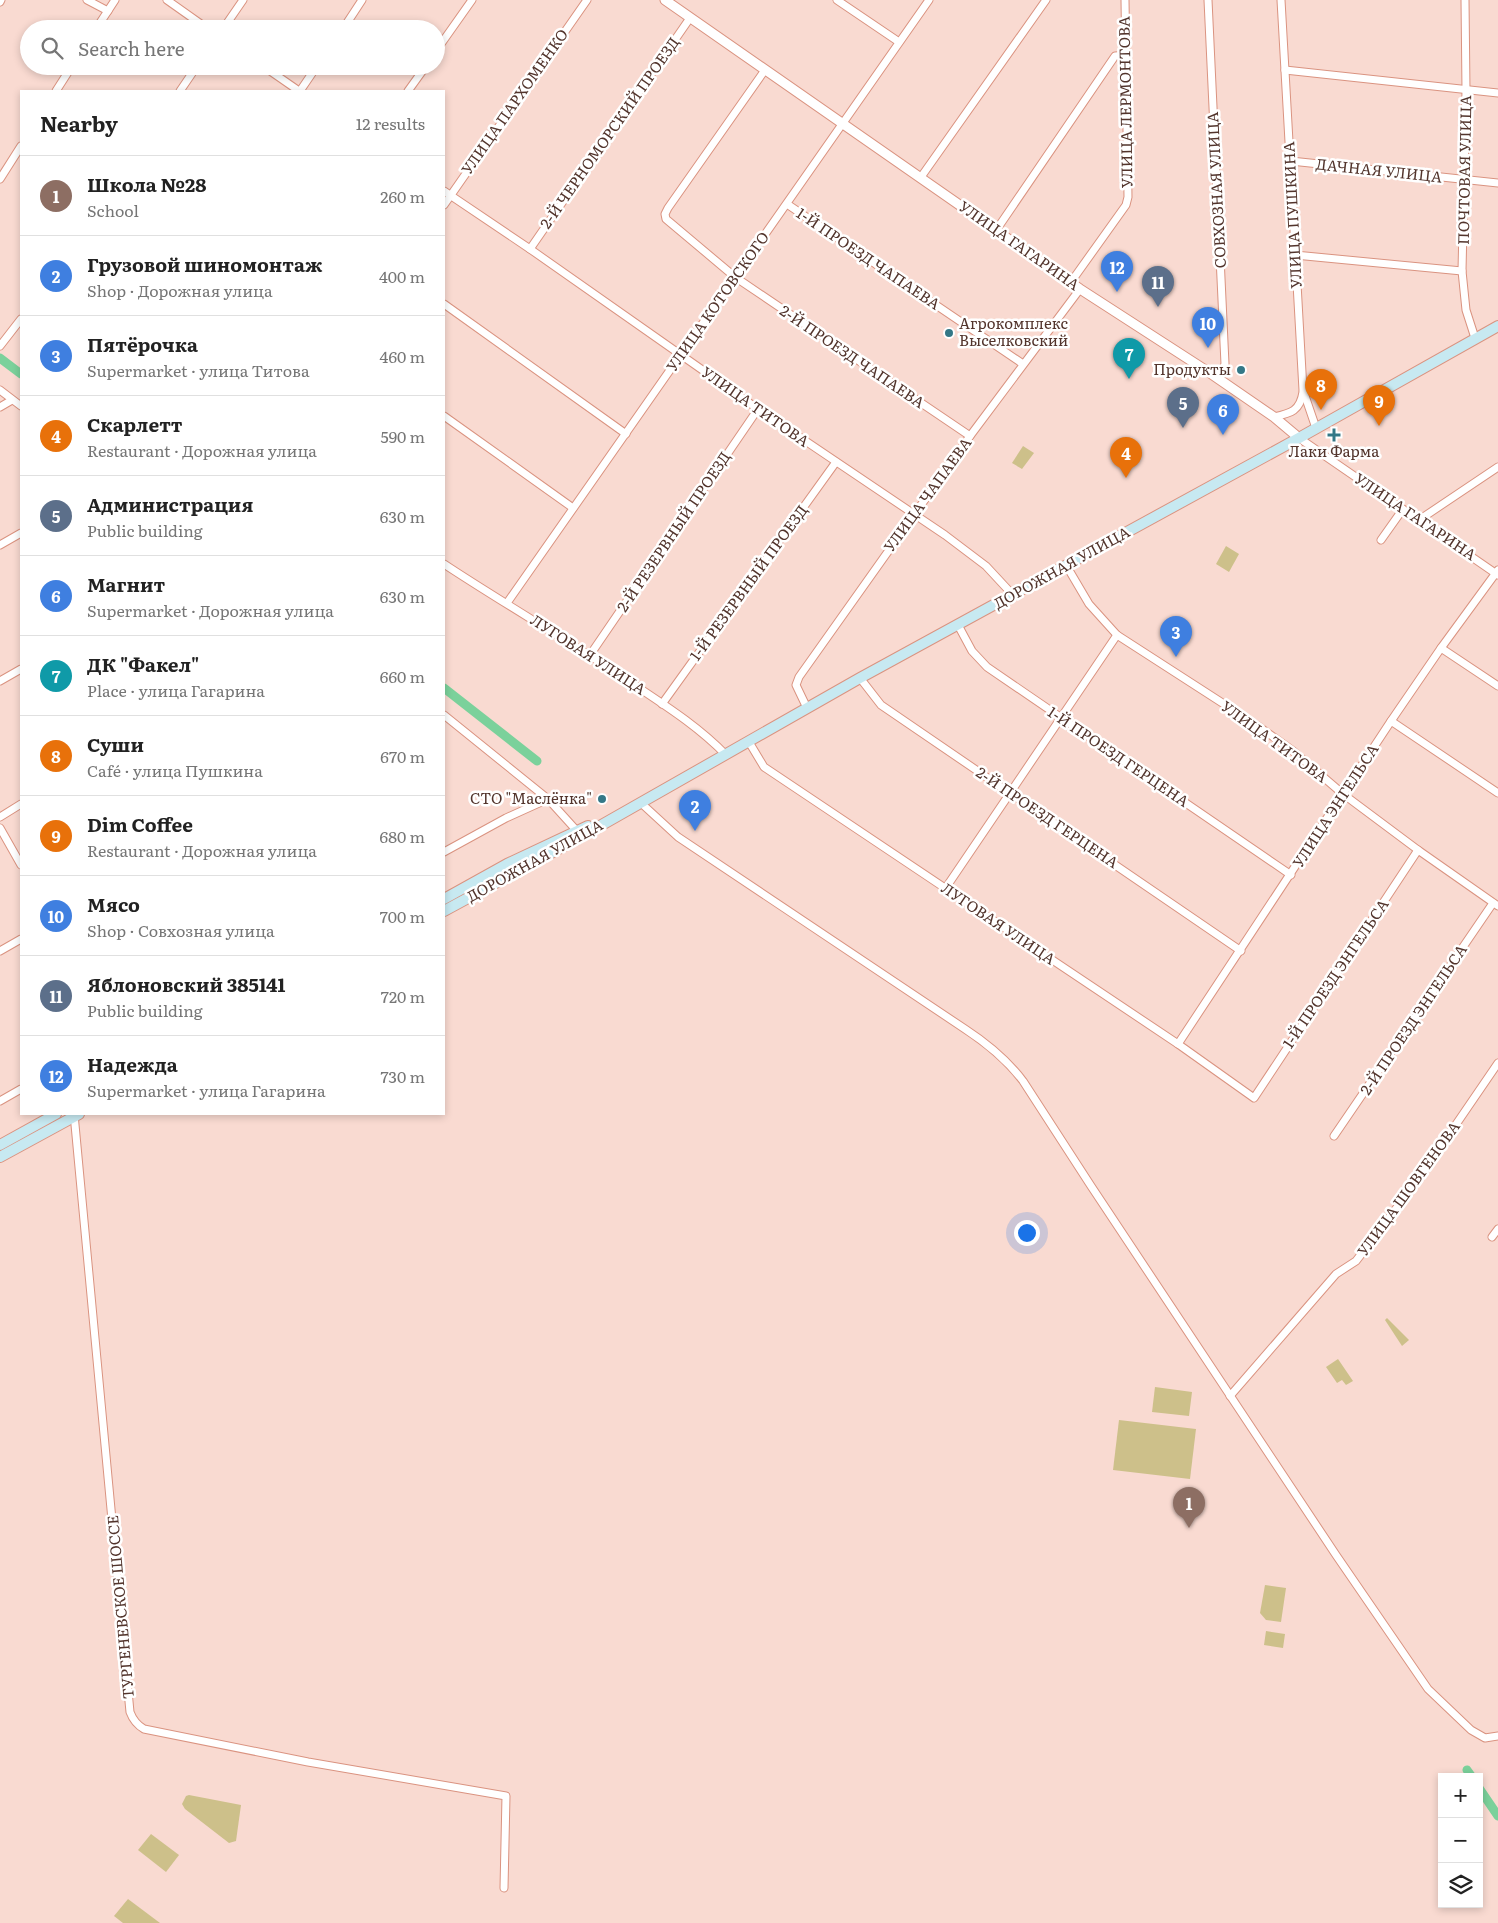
<!DOCTYPE html>
<html lang="en">
<head>
<meta charset="utf-8">
<style>
  body { margin:0; font-family:Literata,serif; background:#f2f2f2; color:#222 }
  .controls { position:absolute; right:15px; bottom:15px; display:grid; overflow:hidden; border-radius:0px; box-shadow:0 2px 8px #0003 }
  .controls button { width:45px; height:45px; display:grid; place-items:center; padding:0; border:0; border-bottom:1px solid #e0e0e0; background:#fff; color:#222; font:25px sans-serif }
  .you { position:absolute; left:1026px; top:1232px; width:18px; height:18px; margin:-12px; border:4px solid #fff; border-radius:50%; background:#1a73e8; box-shadow:0 0 0 8px #1a73e833 }
  .badge { display:grid; place-items:center; width:32px; height:32px; border-radius:50%; background:#0f766e; color:#fff; font-size:16px; font-weight:700 }
  .pin { position:absolute; translate:-50% -41px; filter:drop-shadow(0 1px 2px #0008) }
  .pin::after { content:''; position:absolute; top:26px; width:18px; height:15px; background:inherit; clip-path:polygon(0 0,100% 0,50% 100%) }
  .list { margin:0; padding:0; list-style:none }
  h2 { display:flex; justify-content:space-between; align-items:center; height:65px; margin:0; padding:0 20px; font-size:21px }
  h2 small { font-size:16px; font-weight:400; color:#767676 }
  .list li { display:grid; grid-template-columns:32px 1fr auto; gap:15px; align-items:center; box-sizing:border-box; height:80px; padding:0 20px; border-top:1px solid #e0e0e0 }
  .list b { display:block; font-size:19px; white-space:nowrap }
  .list p { margin:0; font-size:16px; white-space:nowrap; color:#767676 }
  .list em { font-size:16px; font-style:normal; color:#767676 }
  .icon { flex:none; width:28px; height:28px; fill:none; stroke:currentColor; stroke-width:2; stroke-linecap:round; stroke-linejoin:round }
  .map { position:relative; flex:none; width:1498px; height:1923px; overflow:hidden }
  .search { position:absolute; background:#fff; box-shadow:0 2px 8px #0003; left:20px; top:20px; width:425px; height:55px; display:flex; align-items:center; gap:12px; box-sizing:border-box; padding:0 18px; border-radius:28px; color:#767676; font-size:19px }
  .panel { position:absolute; background:#fff; box-shadow:0 2px 8px #0003; left:20px; top:90px; width:425px; height:1025px; border-radius:0px }
  .map>svg:first-child { display:block }
  .green { fill:#cdc08a }
  .lines { fill:none; stroke-linecap:round; stroke-linejoin:round }
  .canal { stroke:#7bd19b; stroke-width:9 }
  .minor-casing { stroke:#da9380; stroke-width:9 }
  .tertiary-casing { stroke:#da9380; stroke-width:11 }
  .secondary-casing { stroke:#da9380; stroke-width:12 }
  .minor { stroke:#fff; stroke-width:7 }
  .tertiary { stroke:#fff; stroke-width:9 }
  .secondary { stroke:#c7e9f1; stroke-width:10 }
  .poi-dot { fill:#347887; stroke:#fff; stroke-width:2 }
  .labels { text-anchor:middle; stroke-width:5; stroke-linejoin:round; paint-order:stroke }
  .street-label { font-size:15px; fill:#52342c; stroke:#fff }
  .poi-label { font-size:15px; fill:#52342c; stroke:#fff; text-anchor:end }
</style>
</head>
<body>
<div class="map">
<svg width="1498" height="1923" viewBox="0 0 1498 1923">
  <rect width="100%" height="100%" fill="#f9dad1"/>
  <g class="green">
    <polygon points="1023,446 1034,453 1022,469 1012,463"/>
    <polygon points="1226,546 1239,554 1229,572 1216,564"/>
    <polygon points="1387,1318 1409,1340 1402,1346 1385,1320"/>
    <polygon points="1338,1359 1353,1381 1346,1385 1342,1380 1337,1383 1326,1367"/>
    <polygon points="1155,1387 1192,1392 1189,1416 1152,1412"/>
    <polygon points="1119,1420 1196,1429 1190,1479 1113,1470"/>
    <polygon points="1265,1585 1286,1588 1281,1622 1266,1620 1260,1613"/>
    <polygon points="1266,1631 1285,1634 1283,1648 1264,1645"/>
    <polygon points="189,1795 241,1805 236,1841 229,1843 185,1809 182,1804 186,1796"/>
    <polygon points="151,1834 179,1855 166,1872 138,1850"/>
    <polygon points="128,1899 160,1923 123,1923 114,1916"/>
  </g>
  <g class="lines">
    <g class="canal">
      <polyline points="0,358 21,374"/>
      <polyline points="444,688 537,761"/>
      <polyline points="1467,1770 1472,1777"/>
      <polyline points="1479,1788 1498,1816"/>
    </g>
    <g class="minor-casing">
      <g id="minor">
        <polyline points="87,0 108,11"/>
        <polyline points="167,0 208,29"/>
        <polyline points="837,0 899,42"/>
        <polyline points="1208,0 1225,364 1218,379"/>
        <polyline points="1281,0 1303,390 1316,428"/>
        <polyline points="1465,0 1466,90 1462,271 1466,310 1475,338"/>
        <polyline points="0,2 1,0"/>
        <polyline points="96,29 115,0"/>
        <polyline points="223,29 243,0"/>
        <polyline points="343,29 362,0"/>
        <polyline points="436,51 472,0"/>
        <polyline points="263,66 299,91"/>
        <polyline points="765,70 668,208 665,214 666,219 735,277 970,436"/>
        <polyline points="1285,70 1498,93"/>
        <polyline points="56,91 72,66"/>
        <polyline points="180,91 197,66"/>
        <polyline points="300,91 317,66"/>
        <polyline points="408,91 426,66"/>
        <polyline points="1291,161 1498,183"/>
        <polyline points="921,177 1046,0"/>
        <polyline points="0,179 21,146"/>
        <polyline points="444,191 530,249 758,409 945,535 986,566 1012,594"/>
        <polyline points="787,204 1023,364"/>
        <polyline points="444,205 587,0"/>
        <polyline points="997,229 1115,56 1127,55"/>
        <polyline points="530,249 690,18"/>
        <polyline points="1295,255 1462,271"/>
        <polyline points="1071,282 1126,205 1128,197 1125,0"/>
        <polyline points="444,304 626,434"/>
        <polyline points="0,346 21,319"/>
        <polyline points="0,390 21,406"/>
        <polyline points="0,407 12,400"/>
        <polyline points="444,416 573,508"/>
        <path d="M1274,417C1291,413 1300,411 1303,392"/>
        <polyline points="1299,438 1498,575"/>
        <polyline points="1419,520 1498,467"/>
        <polyline points="1381,540 1403,509"/>
        <polyline points="0,545 21,533"/>
        <path d="M444,564C506,605 571,642 633,684C666,706 699,727 726,755"/>
        <polyline points="1066,565 1089,604 1117,635 1258,726 1293,751 1343,794 1418,850 1498,906"/>
        <polyline points="507,603 929,0"/>
        <polyline points="958,625 972,651 987,667 1291,875"/>
        <polyline points="1441,648 1498,686"/>
        <polyline points="590,655 758,409"/>
        <polyline points="860,678 881,705 1241,951"/>
        <polyline points="0,681 21,669"/>
        <polyline points="662,704 836,462"/>
        <polyline points="807,708 796,685 799,677 970,436 1080,289"/>
        <polyline points="444,715 548,799 577,831"/>
        <polyline points="1391,721 1498,793"/>
        <polyline points="749,742 764,767 1178,1044 1254,1098 1418,850"/>
        <path d="M641,803L678,837L965,1029C988,1044 1007,1060 1023,1081L1091,1186L1336,1555L1428,1689L1471,1730L1485,1738L1498,1736"/>
        <polyline points="0,817 21,804"/>
        <polyline points="0,828 21,865"/>
        <polyline points="444,852 506,818 548,799"/>
        <polyline points="945,889 1117,635"/>
        <polyline points="0,951 21,939"/>
        <polyline points="1178,1044 1391,721 1441,648 1498,570"/>
        <polyline points="0,1101 21,1089"/>
        <path d="M74,1114L130,1712C133,1720 137,1725 144,1729L308,1762L506,1796L504,1888"/>
        <polyline points="1334,1136 1493,903"/>
        <polyline points="1492,1237 1498,1229"/>
        <polyline points="1230,1396 1336,1274 1356,1261 1418,1180 1498,1063"/>
      </g>
    </g>
    <g class="tertiary-casing">
      <polyline id="tertiary" points="665,0 1080,289 1210,373 1274,417 1299,438"/>
    </g>
    <g class="secondary-casing">
      <g id="secondary">
        <polyline points="444,899 507,864 588,826"/>
        <polyline points="444,911 577,839 860,678 1299,438 1498,326"/>
        <polyline points="0,1145 56,1114"/>
        <polyline points="0,1157 79,1114"/>
      </g>
    </g>
    <use href="#minor" class="minor"/>
    <use href="#tertiary" class="tertiary"/>
    <use href="#secondary" class="secondary"/>
  </g>
  <g class="poi-dot">
    <circle cx="949" cy="333" r="5"/>
    <circle cx="1241" cy="370" r="5"/>
    <path d="M1331.5 427.5h5v5h5v5h-5v5h-5v-5h-5v-5h5z"/>
    <circle cx="602" cy="799" r="5"/>
  </g>
  <g class="labels">
    <g class="street-label">
      <text transform="translate(515 102) rotate(-55)" y="5">УЛИЦА ПАРХОМЕНКО</text>
      <text transform="translate(1126 102) rotate(-91)" y="5">УЛИЦА ЛЕРМОНТОВА</text>
      <text transform="translate(610 133) rotate(-55)" y="5">2-Й ЧЕРНОМОРСКИЙ ПРОЕЗД</text>
      <text transform="translate(1465 170) rotate(-89)" y="5">ПОЧТОВАЯ УЛИЦА</text>
      <text transform="translate(1379 171) rotate(6)" y="5">ДАЧНАЯ УЛИЦА</text>
      <text transform="translate(1217 190) rotate(-93)" y="5">СОВХОЗНАЯ УЛИЦА</text>
      <text transform="translate(1293 215) rotate(-93)" y="5">УЛИЦА ПУШКИНА</text>
      <text transform="translate(1019 246) rotate(35)" y="5">УЛИЦА ГАГАРИНА</text>
      <text transform="translate(868 259) rotate(34)" y="5">1-Й ПРОЕЗД ЧАПАЕВА</text>
      <text transform="translate(718 302) rotate(-55)" y="5">УЛИЦА КОТОВСКОГО</text>
      <text transform="translate(852 357) rotate(34)" y="5">2-Й ПРОЕЗД ЧАПАЕВА</text>
      <text transform="translate(755 407) rotate(35)" y="5">УЛИЦА ТИТОВА</text>
      <text transform="translate(928 495) rotate(-54)" y="5">УЛИЦА ЧАПАЕВА</text>
      <text transform="translate(1415 517) rotate(34)" y="5">УЛИЦА ГАГАРИНА</text>
      <text transform="translate(674 532) rotate(-56)" y="5">2-Й РЕЗЕРВНЫЙ ПРОЕЗД</text>
      <text transform="translate(1062 568) rotate(-29)" y="5">ДОРОЖНАЯ УЛИЦА</text>
      <text transform="translate(749 583) rotate(-54)" y="5">1-Й РЕЗЕРВНЫЙ ПРОЕЗД</text>
      <text transform="translate(588 655) rotate(33)" y="5">ЛУГОВАЯ УЛИЦА</text>
      <text transform="translate(1274 742) rotate(36)" y="5">УЛИЦА ТИТОВА</text>
      <text transform="translate(1118 757) rotate(34)" y="5">1-Й ПРОЕЗД ГЕРЦЕНА</text>
      <text transform="translate(1336 806) rotate(-57)" y="5">УЛИЦА ЭНГЕЛЬСА</text>
      <text transform="translate(1047 818) rotate(34)" y="5">2-Й ПРОЕЗД ГЕРЦЕНА</text>
      <text transform="translate(535 861) rotate(-29)" y="5">ДОРОЖНАЯ УЛИЦА</text>
      <text transform="translate(998 924) rotate(34)" y="5">ЛУГОВАЯ УЛИЦА</text>
      <text transform="translate(1336 974) rotate(-56)" y="5">1-Й ПРОЕЗД ЭНГЕЛЬСА</text>
      <text transform="translate(1414 1020) rotate(-56)" y="5">2-Й ПРОЕЗД ЭНГЕЛЬСА</text>
      <text transform="translate(1409 1189) rotate(-54)" y="5">УЛИЦА ШОВГЕНОВА</text>
      <text transform="translate(121 1607) rotate(-95)" y="5">ТУРГЕНЕВСКОЕ ШОССЕ</text>
    </g>
    <g class="poi-label">
      <text x="959" y="329" text-anchor="start">Агрокомплекс<tspan x="959" dy="17">Выселковский</tspan></text>
      <text x="1231" y="375">Продукты</text>
      <text x="1334" y="457" text-anchor="middle">Лаки Фарма</text>
      <text x="592" y="804">СТО "Маслёнка"</text>
    </g>
  </g>
</svg>
<div class="controls">
<button>+</button>
<button>−</button>
<button><svg class="icon" aria-label="layers" viewBox="0 0 24 24"><path d="M12 4l9 5-9 5-9-5zM3 14l9 5 9-5"/></svg></button>
</div>
<div class="you"></div>
<div class="pin badge" style="left:1189px;top:1528px;background:#8d6e63">1</div>
<div class="pin badge" style="left:695px;top:831px;background:#3f7fe0">2</div>
<div class="pin badge" style="left:1176px;top:657px;background:#3f7fe0">3</div>
<div class="pin badge" style="left:1126px;top:478px;background:#e8710a">4</div>
<div class="pin badge" style="left:1183px;top:428px;background:#5c6f8a">5</div>
<div class="pin badge" style="left:1223px;top:435px;background:#3f7fe0">6</div>
<div class="pin badge" style="left:1129px;top:379px;background:#0f9aa8">7</div>
<div class="pin badge" style="left:1321px;top:410px;background:#e8710a">8</div>
<div class="pin badge" style="left:1379px;top:426px;background:#e8710a">9</div>
<div class="pin badge" style="left:1208px;top:348px;background:#3f7fe0">10</div>
<div class="pin badge" style="left:1158px;top:307px;background:#5c6f8a">11</div>
<div class="pin badge" style="left:1117px;top:292px;background:#3f7fe0">12</div>
<div class="search"><svg class="icon" aria-label="search" viewBox="0 0 24 24"><circle cx="10" cy="10" r="6"/><path d="M15 15l6 6"/></svg>Search here</div>
<section class="panel">
<h2>Nearby<small>12 results</small></h2>
<ul class="list">
<li><span class="badge" style="background:#8d6e63">1</span><div><b>Школа №28</b><p>School</p></div><em>260 m</em></li>
<li><span class="badge" style="background:#3f7fe0">2</span><div><b>Грузовой шиномонтаж</b><p>Shop · Дорожная улица</p></div><em>400 m</em></li>
<li><span class="badge" style="background:#3f7fe0">3</span><div><b>Пятёрочка</b><p>Supermarket · улица Титова</p></div><em>460 m</em></li>
<li><span class="badge" style="background:#e8710a">4</span><div><b>Скарлетт</b><p>Restaurant · Дорожная улица</p></div><em>590 m</em></li>
<li><span class="badge" style="background:#5c6f8a">5</span><div><b>Администрация</b><p>Public building</p></div><em>630 m</em></li>
<li><span class="badge" style="background:#3f7fe0">6</span><div><b>Магнит</b><p>Supermarket · Дорожная улица</p></div><em>630 m</em></li>
<li><span class="badge" style="background:#0f9aa8">7</span><div><b>ДК &quot;Факел&quot;</b><p>Place · улица Гагарина</p></div><em>660 m</em></li>
<li><span class="badge" style="background:#e8710a">8</span><div><b>Суши</b><p>Café · улица Пушкина</p></div><em>670 m</em></li>
<li><span class="badge" style="background:#e8710a">9</span><div><b>Dim Coffee</b><p>Restaurant · Дорожная улица</p></div><em>680 m</em></li>
<li><span class="badge" style="background:#3f7fe0">10</span><div><b>Мясо</b><p>Shop · Совхозная улица</p></div><em>700 m</em></li>
<li><span class="badge" style="background:#5c6f8a">11</span><div><b>Яблоновский 385141</b><p>Public building</p></div><em>720 m</em></li>
<li><span class="badge" style="background:#3f7fe0">12</span><div><b>Надежда</b><p>Supermarket · улица Гагарина</p></div><em>730 m</em></li>
</ul>
</section>
</div>
</body>
</html>
